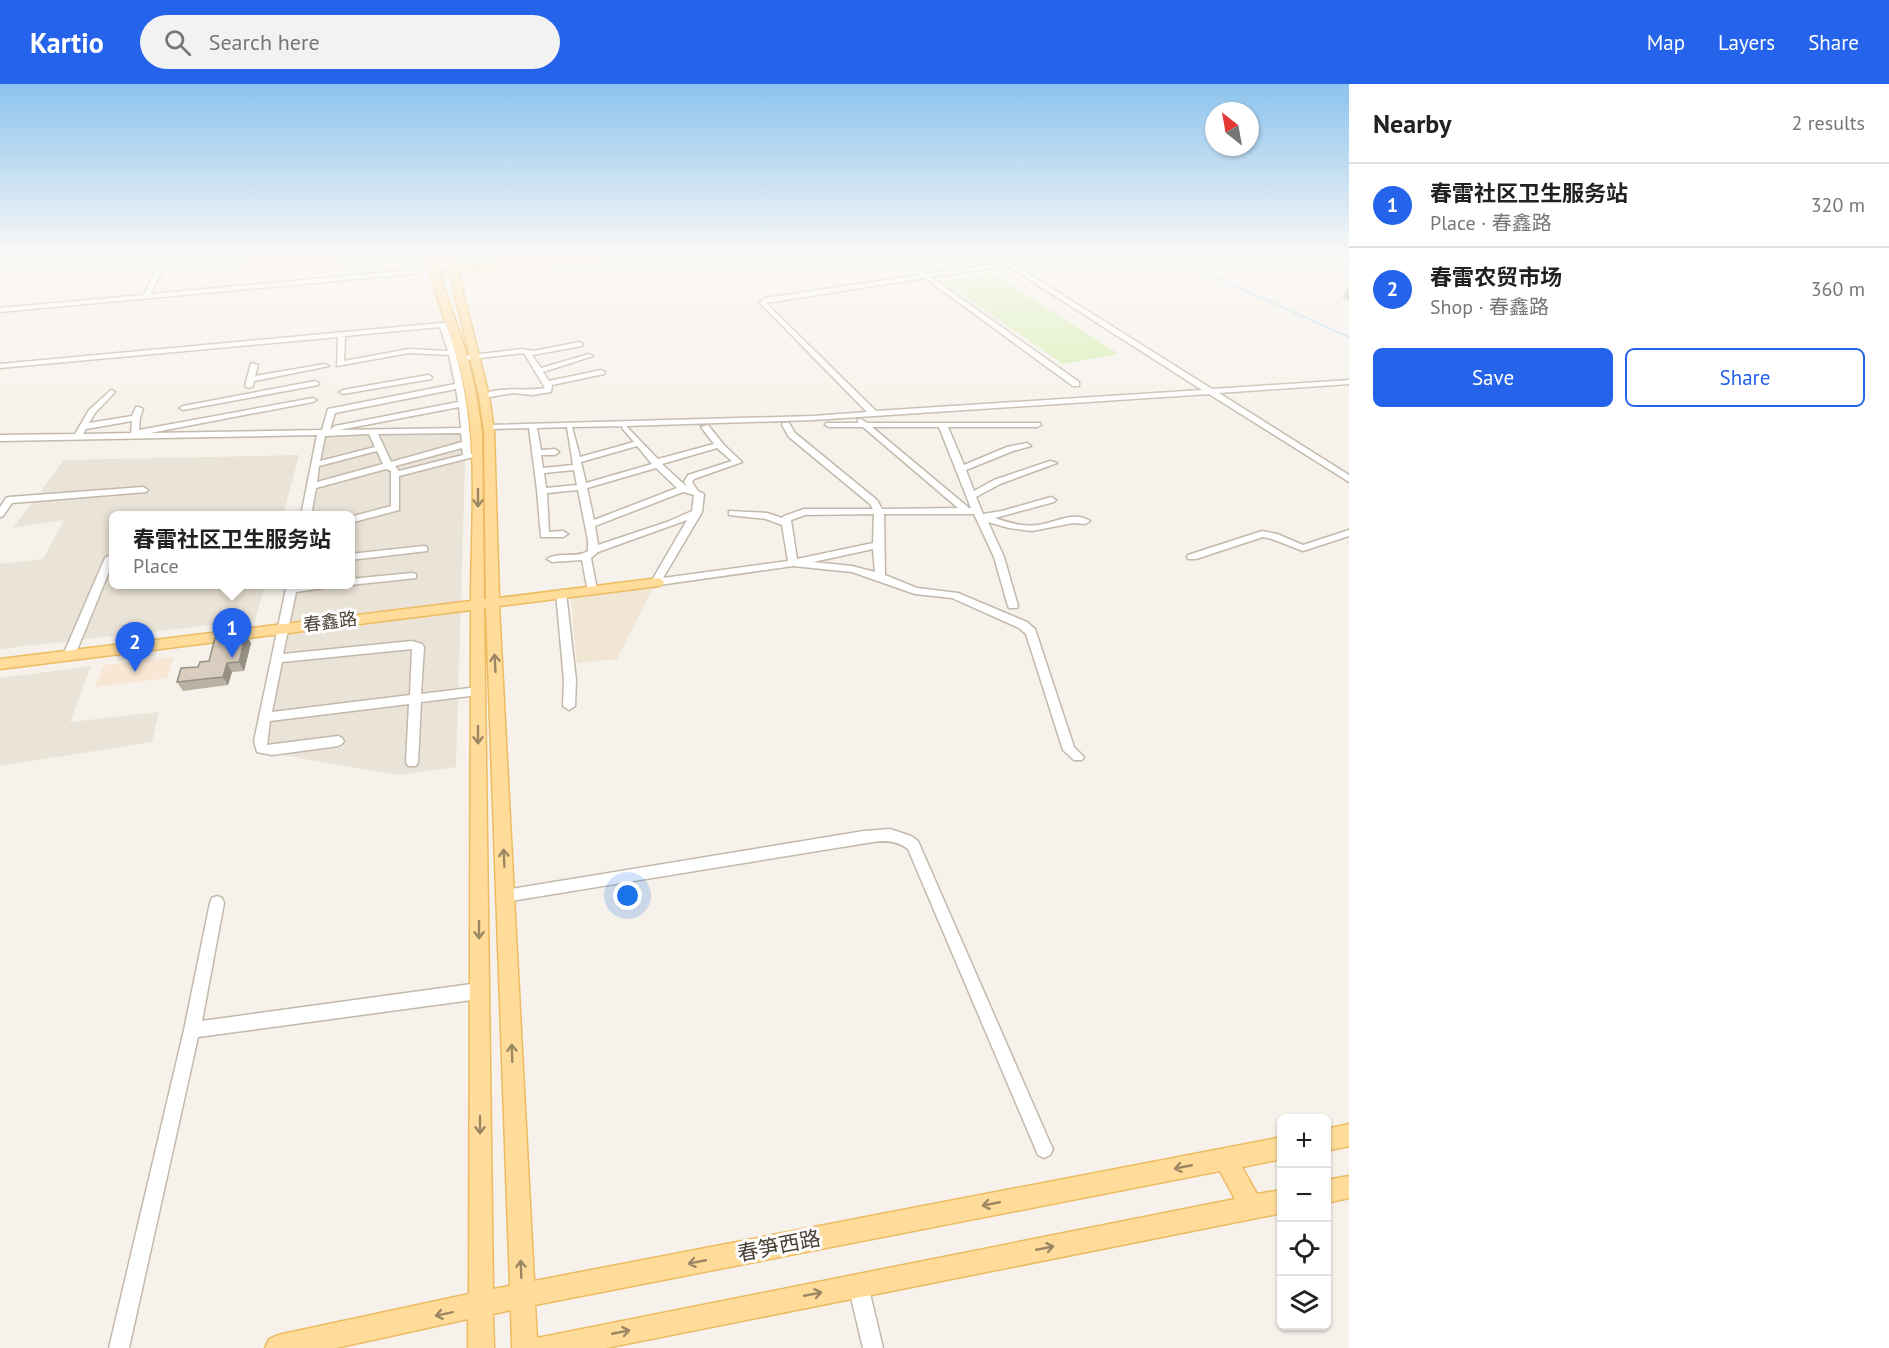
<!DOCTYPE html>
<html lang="en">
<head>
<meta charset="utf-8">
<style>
  body { margin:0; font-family:"PT Sans","Noto Sans SC",sans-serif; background:#f2f2f2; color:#222 }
  .controls { position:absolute; right:18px; bottom:18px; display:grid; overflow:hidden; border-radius:9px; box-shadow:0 2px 4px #0004 }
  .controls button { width:54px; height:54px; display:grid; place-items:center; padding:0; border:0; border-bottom:2px solid #e0e0e0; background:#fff; color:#222; font:30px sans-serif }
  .compass { position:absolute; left:1205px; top:18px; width:54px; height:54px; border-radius:50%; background:#fff; box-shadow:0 2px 4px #0004; rotate:329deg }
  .you { position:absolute; left:628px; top:812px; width:21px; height:21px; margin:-15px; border:4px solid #fff; border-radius:50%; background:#1a73e8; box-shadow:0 0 0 9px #1a73e833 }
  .badge { display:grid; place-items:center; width:39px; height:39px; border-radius:50%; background:#2563eb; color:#fff; font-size:20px; font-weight:700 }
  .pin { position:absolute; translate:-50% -50px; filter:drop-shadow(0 2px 3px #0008) }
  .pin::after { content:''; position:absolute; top:32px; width:21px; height:18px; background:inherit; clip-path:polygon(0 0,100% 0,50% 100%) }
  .popup { position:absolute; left:109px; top:427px; width:246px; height:78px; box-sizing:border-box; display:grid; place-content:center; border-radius:9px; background:#fff; filter:drop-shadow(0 2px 4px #0005); font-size:20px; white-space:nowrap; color:#767676 }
  .popup b { font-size:22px; color:#222 }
  .popup::after { content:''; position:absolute; left:50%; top:100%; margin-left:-12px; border:12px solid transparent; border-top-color:#fff }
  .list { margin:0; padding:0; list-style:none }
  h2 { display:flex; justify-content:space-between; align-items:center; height:78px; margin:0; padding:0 24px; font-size:26px }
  h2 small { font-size:20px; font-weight:400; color:#767676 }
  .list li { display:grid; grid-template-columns:39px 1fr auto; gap:18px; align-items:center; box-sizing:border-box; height:84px; padding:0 24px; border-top:2px solid #e0e0e0 }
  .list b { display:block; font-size:22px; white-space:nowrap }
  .list p { margin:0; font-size:20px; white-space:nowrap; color:#767676 }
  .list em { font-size:20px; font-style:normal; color:#767676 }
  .actions { display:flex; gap:12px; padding:18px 24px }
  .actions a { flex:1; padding:14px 0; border:2px solid #2563eb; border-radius:9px; text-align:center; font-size:21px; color:#2563eb }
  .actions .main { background:#2563eb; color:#fff }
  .icon { flex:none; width:33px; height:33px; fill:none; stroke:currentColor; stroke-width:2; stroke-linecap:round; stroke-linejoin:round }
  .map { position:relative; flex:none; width:1349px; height:1264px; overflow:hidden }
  header { display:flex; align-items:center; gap:36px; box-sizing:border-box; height:84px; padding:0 30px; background:#2563eb; color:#fff }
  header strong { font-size:28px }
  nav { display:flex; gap:33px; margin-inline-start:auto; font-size:21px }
  .search { width:420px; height:54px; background:#f2f2f2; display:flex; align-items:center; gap:15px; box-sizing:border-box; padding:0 21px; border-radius:33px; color:#767676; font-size:22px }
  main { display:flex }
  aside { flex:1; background:#fff }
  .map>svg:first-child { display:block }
  .residential { fill:#eae3d7 }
  .commercial { fill:#f8e7d4 }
  .education { fill:#f0e6d3 }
  .green { fill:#d5edb0 }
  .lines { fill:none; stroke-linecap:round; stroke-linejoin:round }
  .stream { stroke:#a3d9f6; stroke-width:1.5 }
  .minor-casing { stroke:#c2b9ab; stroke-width:3 }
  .major-casing { stroke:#edbb61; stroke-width:3 }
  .minor { fill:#fff; fill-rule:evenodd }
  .major { fill:#ffdc9a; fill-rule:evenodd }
  .wall { fill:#bab0a3 }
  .shaded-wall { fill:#979085 }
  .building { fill:#d8cdbe; stroke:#979085; stroke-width:1.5 }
  .oneway { stroke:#9c8764 }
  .labels { text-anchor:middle; stroke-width:6; stroke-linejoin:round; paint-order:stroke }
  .street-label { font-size:18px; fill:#4b4237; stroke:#fff }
  .near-street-label { font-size:21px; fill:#4b4237; stroke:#fff }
</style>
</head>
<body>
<header>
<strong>Kartio</strong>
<div class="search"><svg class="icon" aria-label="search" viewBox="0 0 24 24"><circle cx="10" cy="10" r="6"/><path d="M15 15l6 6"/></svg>Search here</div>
<nav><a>Map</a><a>Layers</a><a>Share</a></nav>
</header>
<main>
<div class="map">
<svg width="1349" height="1264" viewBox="0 0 1349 1264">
  <rect width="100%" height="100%" fill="#f6f1ea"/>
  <g class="residential">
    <polygon points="466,347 456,683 396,691 254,666 291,501 350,500 350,432 306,431 325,348"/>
    <polygon points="299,371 283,431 113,432 113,500 265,501 255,536 0,565 0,480 43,475 64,436 13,444 64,376"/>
    <polygon points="91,582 70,638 159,628 152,658 0,682 0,594"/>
  </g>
  <g class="commercial">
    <polygon points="248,173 340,173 337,189 241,196"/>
    <polygon points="174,573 167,594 95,603 104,581"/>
  </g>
  <polygon class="education" points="653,504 617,575 577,579 571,514"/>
  <polygon class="green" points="992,189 1119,270 1063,280 943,197"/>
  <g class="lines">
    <polyline class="stream" points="1113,173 1140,181 1192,183 1349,253"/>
    <g class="minor-casing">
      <g id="minor">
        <polygon points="162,173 168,173 151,210 433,184 436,186 433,188 0,228 0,224 144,211"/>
        <path d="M896,173H903L927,190L1003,179L995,173H1002L1212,305L1349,296V300L1219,309L1349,391V398L1209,310L813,336L626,342L658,375L714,360L701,343L708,341L724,361L742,378L694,395L692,398L698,407L704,410L702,428L663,494L788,477L782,441L766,435L729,431V427L767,429L782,434L784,432L804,425H873L870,420L789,353L782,341L783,339H789L795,349L877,416L882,425L958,424L863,343H829L825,341L826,339H858V335H861L867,339H1040L1041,341L1037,343H948L964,381L1007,363L1027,359L1031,362L1013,367L966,386L974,407L994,396L1050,377L1057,379L1000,400L976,413L983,430L1002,427L1051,413L1056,416L1054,418L995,434C1009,439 1024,443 1038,441C1055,439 1074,426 1090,437L1085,440L1073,439L1032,447L1009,444L988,438L1004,473L1018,522L1017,524H1009L1008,522L994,473L974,430H884L885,491L917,504L958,509L1027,538L1035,545L1074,663L1084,673L1082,676H1074L1063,666L1026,550L1019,544L952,514L915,510L852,488L793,482L659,501L652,500L651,498L687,436L598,468L591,474L597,506L596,508H588L582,476L552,478L547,475C558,467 576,475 588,467V456L578,406L547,409L549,448L563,447L568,450L563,453H541L537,406L529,344L489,345L485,343L489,341L813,332L867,328L760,219L765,214L920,191ZM1008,182L1202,306L876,327L766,219L925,194L1073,302H1079V298L931,193ZM623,342L622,344L634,358L580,373L572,343L626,342ZM567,343L573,381L543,384L541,371H555L559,368L555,365L541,366L537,344ZM872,343H939L971,424H969ZM637,362L652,380L586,399L581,378ZM717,364L732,377L688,391L684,398L687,403L662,380ZM656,384L677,404L594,436L587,404ZM574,386L577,401L546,404L544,389ZM683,408L694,411L692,427L667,438L598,461L595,442ZM874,430L873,459L797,475L791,436L805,431ZM873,465L875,488L852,482L813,478Z"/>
        <path d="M452,238L454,239V241L447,243C462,283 469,327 471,370L477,372L399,392V426L350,439V433L391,422V387L386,385L316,404L311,432H301L317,351L0,357V351L75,350L89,326L111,306L115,308L95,329L89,339L132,332L136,323H139L143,325L140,333L139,346L313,314L317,316L313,318L150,349L322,346L328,325L455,300L449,271L409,269L337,282L338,253L0,284V280ZM440,243L448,267L409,265L344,277L345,252ZM456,305L458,318L335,342L330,346L335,329ZM459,323L461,344L339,346ZM132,337L131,349L83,350L86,345ZM461,349L462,358L391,378L378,350ZM369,350L375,363L320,377L325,352ZM462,364L463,371L399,387L395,382ZM377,367L383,380L317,398L319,382Z"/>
        <path d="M579,258L583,260L582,262L532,271L541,284L589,270L593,272L543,288L549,297L601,286L605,288L604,290L552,301L551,308L532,311L513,309L484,314L480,312C499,301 524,308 545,304L524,269L463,276L459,274L463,272L522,265L534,267Z"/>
        <polygon points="251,279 258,281 255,292 325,280 329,282 254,297 253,302 249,304 245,302"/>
        <polygon points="428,291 432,293 431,295 343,310 339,308 343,306"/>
        <polygon points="315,297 319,299 318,301 183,326 179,324 183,322"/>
        <polygon points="143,403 148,406 146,408 12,419 3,432 0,433 0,423 6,414 9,413"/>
        <polygon points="1349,446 1349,452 1303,467 1272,455 1263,453 1196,475 1188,475 1187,473 1188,471 1262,447 1277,450 1303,461"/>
        <polygon points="424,462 427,463 427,467 350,476 350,470"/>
        <polygon points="110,471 113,472 113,478 75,571 69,575 65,574 63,571 105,474"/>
        <polygon points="412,489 416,490 416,494 350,501 347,500 350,500 350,495"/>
        <path d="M287,500H336L331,503L296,508L283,570L412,557L422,560L424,563L421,610L478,603L484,607L478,611L421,618L418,678L416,682H408L406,678L409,620L270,637L267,661L338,652L342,654L344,657L342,660L338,662L272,671L257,668L254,657ZM412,565L410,611L272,628L282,578Z"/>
        <polygon points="561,506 566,509 576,596 575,622 569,626 563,622 564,596 556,509"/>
        <path d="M890,745L911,752L918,757L1050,1059L1053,1065L1050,1071L1044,1074L1038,1071L908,765C897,757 886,756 873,758L505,818L500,817L498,812L500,807L505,806L864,747Z"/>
        <polygon points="217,812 222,814 224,819 202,937 479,899 485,902 487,907 485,912 479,915 198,953 129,1264 109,1264 184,946 210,819 212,814"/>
        <polygon points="858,1191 865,1194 868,1201 883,1264 863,1264 848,1201 851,1194"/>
      </g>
    </g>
    <g class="major-casing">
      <g id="major">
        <path d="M428,173H436C441,204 455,232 464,262C473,290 478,319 482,348L484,515H486L484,347L479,312L450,189L441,187L449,184L446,173H454L456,184L583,173H616L458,188L489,312L494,347L499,514L659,494L665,498L659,502L499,522L534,1197L1282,1053V1075L1242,1083L1257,1110L1282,1106V1129L606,1264H512L511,1226L493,1230L494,1264H468V1235L336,1264H265L269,1255L278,1251L469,1210L471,526L0,585V575L471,517C471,447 478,375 465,306C457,260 435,219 428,173ZM484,524H486L510,1202L493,1205ZM1220,1087L1235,1115L537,1254L535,1221Z"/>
        <polygon points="1349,1040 1349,1062 1326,1067 1326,1045"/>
        <polygon points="1349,1092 1349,1114 1326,1119 1326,1096"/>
      </g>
    </g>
    <use href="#minor" class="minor"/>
    <use href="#major" class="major"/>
  </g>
  <g class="wall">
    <polygon points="1348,203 1349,203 1349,217 1342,213"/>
    <polygon points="251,559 244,587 232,588 228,601 183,607 177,598 198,583 209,577"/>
  </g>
  <g class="shaded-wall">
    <polygon points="246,551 251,559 244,587 239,578"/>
    <polygon points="227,579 232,588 228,601 223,593"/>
  </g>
  <polygon class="building" points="246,551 239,578 227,579 223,593 177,598 181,584 198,583 200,578 209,577 215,554"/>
  <defs><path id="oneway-shaft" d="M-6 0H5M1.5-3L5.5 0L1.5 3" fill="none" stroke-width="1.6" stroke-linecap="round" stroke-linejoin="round" transform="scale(1.5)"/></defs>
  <g class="oneway">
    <use href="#oneway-shaft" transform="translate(478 414) rotate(90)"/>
    <use href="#oneway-shaft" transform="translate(495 579) rotate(-93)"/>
    <use href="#oneway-shaft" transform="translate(478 651) rotate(90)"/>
    <use href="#oneway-shaft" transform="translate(504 774) rotate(-93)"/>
    <use href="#oneway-shaft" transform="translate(479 846) rotate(90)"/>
    <use href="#oneway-shaft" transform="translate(512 969) rotate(-92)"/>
    <use href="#oneway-shaft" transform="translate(480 1041) rotate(90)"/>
    <use href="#oneway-shaft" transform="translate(1183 1083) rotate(169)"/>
    <use href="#oneway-shaft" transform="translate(991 1120) rotate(169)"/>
    <use href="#oneway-shaft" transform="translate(1045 1164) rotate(-11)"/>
    <use href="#oneway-shaft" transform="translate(697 1178) rotate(169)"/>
    <use href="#oneway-shaft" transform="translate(521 1185) rotate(-92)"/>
    <use href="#oneway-shaft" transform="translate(813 1210) rotate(-11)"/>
    <use href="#oneway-shaft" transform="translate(444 1230) rotate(168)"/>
    <use href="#oneway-shaft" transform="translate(621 1248) rotate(-11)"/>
  </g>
  <linearGradient id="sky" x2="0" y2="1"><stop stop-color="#8cc3ee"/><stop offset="0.49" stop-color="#fbf9f6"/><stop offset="1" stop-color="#fbf9f6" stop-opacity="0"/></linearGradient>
  <rect width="1349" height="350" fill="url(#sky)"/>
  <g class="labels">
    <g class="street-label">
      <text transform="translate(330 538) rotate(-7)" y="6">春鑫路</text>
    </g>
    <g class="near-street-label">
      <text transform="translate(779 1162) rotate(-11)" y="7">春笋西路</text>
    </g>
  </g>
</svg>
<div class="controls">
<button>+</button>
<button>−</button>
<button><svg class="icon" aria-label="locate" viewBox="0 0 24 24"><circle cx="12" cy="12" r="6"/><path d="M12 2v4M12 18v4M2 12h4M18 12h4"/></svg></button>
<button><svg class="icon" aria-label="layers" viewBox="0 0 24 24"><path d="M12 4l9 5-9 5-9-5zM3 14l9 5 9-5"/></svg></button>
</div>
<svg class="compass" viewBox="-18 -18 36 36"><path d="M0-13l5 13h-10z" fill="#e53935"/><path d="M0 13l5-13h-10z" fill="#767676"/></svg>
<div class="you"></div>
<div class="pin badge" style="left:232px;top:574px">1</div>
<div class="popup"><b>春雷社区卫生服务站</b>Place</div>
<div class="pin badge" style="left:135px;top:588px">2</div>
</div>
<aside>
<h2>Nearby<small>2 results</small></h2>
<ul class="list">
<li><span class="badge">1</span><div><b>春雷社区卫生服务站</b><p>Place · 春鑫路</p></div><em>320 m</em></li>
<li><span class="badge">2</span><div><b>春雷农贸市场</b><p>Shop · 春鑫路</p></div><em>360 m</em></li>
</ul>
<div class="actions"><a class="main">Save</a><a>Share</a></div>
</aside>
</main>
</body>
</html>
